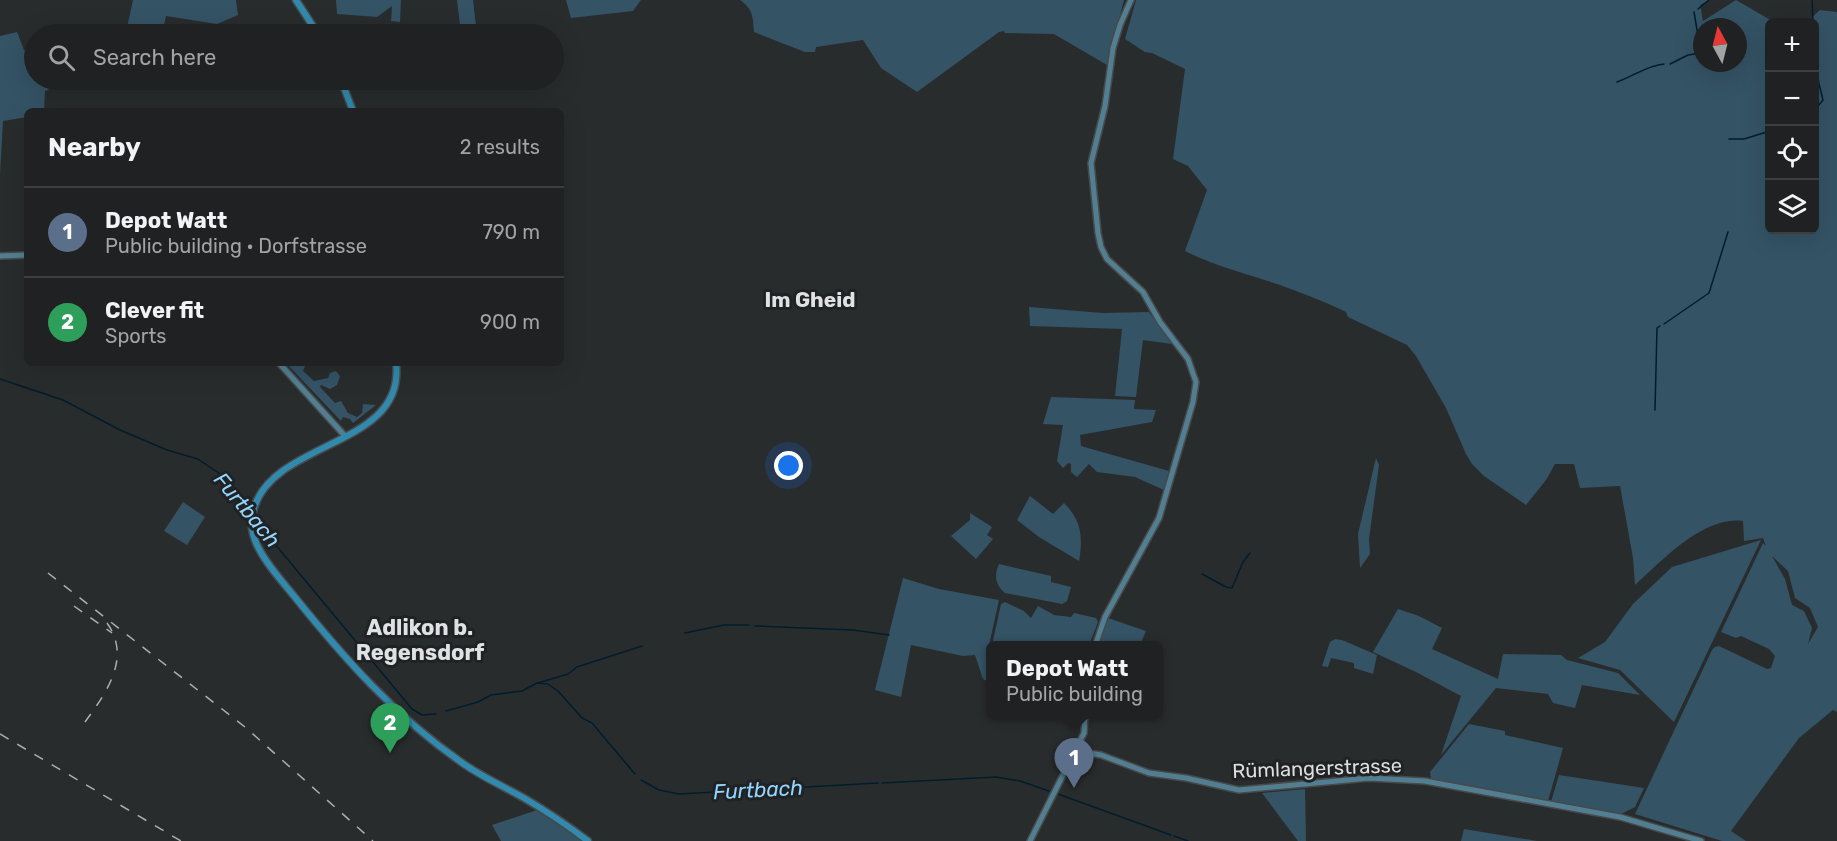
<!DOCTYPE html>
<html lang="en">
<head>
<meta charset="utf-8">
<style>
  body { margin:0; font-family:Rubik,sans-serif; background:#27292a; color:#f1f3f6 }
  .controls { position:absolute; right:18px; top:18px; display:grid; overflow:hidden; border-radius:9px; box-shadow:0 6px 24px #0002 }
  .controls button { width:54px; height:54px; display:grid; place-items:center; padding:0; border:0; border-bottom:2px solid #3c3e40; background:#1f2122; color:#f1f3f6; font:30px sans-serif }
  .compass { position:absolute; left:1693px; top:18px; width:54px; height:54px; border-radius:50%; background:#1f2122; box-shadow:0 6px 24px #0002; rotate:353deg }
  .you { position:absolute; left:789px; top:466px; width:21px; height:21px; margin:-15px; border:4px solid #fff; border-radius:50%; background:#1a73e8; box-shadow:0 0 0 9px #1a73e833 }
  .badge { display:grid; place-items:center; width:39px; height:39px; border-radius:50%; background:#f59c94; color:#fff; font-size:20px; font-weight:700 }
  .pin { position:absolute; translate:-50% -50px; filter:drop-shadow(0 2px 3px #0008) }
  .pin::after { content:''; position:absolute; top:32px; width:21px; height:18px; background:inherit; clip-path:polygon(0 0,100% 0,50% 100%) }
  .popup { position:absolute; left:986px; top:641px; width:177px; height:78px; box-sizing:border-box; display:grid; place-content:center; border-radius:9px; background:#1f2122; filter:drop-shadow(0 2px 4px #0005); font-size:20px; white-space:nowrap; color:#a1a3a5 }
  .popup b { font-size:22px; color:#f1f3f6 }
  .popup::after { content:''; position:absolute; left:50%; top:100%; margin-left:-12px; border:12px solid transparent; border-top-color:#1f2122 }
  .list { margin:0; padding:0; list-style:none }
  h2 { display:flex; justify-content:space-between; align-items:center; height:78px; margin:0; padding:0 24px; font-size:26px }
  h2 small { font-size:20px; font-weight:400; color:#a1a3a5 }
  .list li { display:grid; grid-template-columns:39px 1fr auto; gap:18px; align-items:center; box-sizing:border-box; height:90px; padding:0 24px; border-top:2px solid #3c3e40 }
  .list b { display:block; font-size:22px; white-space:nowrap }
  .list p { margin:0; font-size:20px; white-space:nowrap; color:#a1a3a5 }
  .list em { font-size:20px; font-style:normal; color:#a1a3a5 }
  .icon { flex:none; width:33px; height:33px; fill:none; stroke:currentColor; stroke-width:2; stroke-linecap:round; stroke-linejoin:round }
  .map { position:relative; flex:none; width:1837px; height:841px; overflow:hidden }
  .search { position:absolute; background:#1f2122; box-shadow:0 6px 24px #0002; left:24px; top:24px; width:540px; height:66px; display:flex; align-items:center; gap:15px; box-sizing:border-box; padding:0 21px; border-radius:33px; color:#a1a3a5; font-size:22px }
  .panel { position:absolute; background:#1f2122; box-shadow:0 6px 24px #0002; left:24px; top:108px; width:540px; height:258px; border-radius:9px }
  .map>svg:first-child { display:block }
  .green { fill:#345365; fill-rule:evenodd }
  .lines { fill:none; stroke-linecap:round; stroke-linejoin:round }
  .stream { stroke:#001d2d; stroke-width:1.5 }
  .secondary-casing { stroke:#47494a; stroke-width:8 }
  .primary-casing { stroke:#47494a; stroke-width:9 }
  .secondary { stroke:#517f91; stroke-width:5 }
  .primary { stroke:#318aad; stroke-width:6 }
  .rail { stroke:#acafb0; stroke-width:1.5; stroke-dasharray:10 10; stroke-linecap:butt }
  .labels { text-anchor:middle; stroke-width:6; stroke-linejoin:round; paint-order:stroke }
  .street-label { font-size:20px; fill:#dcdedf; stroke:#202224 }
  .neighbourhood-label { font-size:21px; font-weight:bold; fill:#dfe2e4; stroke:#202224 }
  .water-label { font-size:21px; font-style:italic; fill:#93d6ff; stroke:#202224 }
  .quarter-label { font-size:22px; font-weight:bold; fill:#dfe2e4; stroke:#202224 }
</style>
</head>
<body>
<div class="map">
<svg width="1837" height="841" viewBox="0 0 1837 841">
  <rect width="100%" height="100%" fill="#292c2d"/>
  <g class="green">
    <polygon points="133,0 236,0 238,15 217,24 166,16 162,34 126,32"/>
    <polygon points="336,0 401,0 400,22 391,21 392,6 377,17 337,14"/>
    <polygon points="457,0 473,0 476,26 460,25"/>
    <polygon points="566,0 641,0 633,11 571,18"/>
    <path d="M740,0H1124L1107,65L1054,34L1005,33L1004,31L999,32L917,92L881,68L863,40L816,47L815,52H805L754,32C753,17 753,9 740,0Z"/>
    <path d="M1136,0H1709L1700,5L1703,21L1736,0L1774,22H1770V230H1814V22H1811L1812,17L1820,10L1837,12V712L1833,710L1799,738L1731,831L1746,841H1722L1635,814L1712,650L1715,647L1719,646L1767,669L1771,668L1775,656L1769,649L1741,636L1736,638L1721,632L1763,543L1766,546L1763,538L1744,541L1743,521C1703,516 1663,560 1635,585L1633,558L1620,486L1580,488L1574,464H1555L1546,480L1526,505L1484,476L1472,464L1466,454L1446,408L1416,356L1407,345L1348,317L1346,312C1323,301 1300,292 1277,284C1245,273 1214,266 1185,251L1207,190L1188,166L1173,159L1185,69L1152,53L1145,52L1125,39ZM1702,27H1738V63H1702ZM1772,556L1788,571L1795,598L1810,608L1818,627L1808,644L1812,628L1804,611L1792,605L1785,579Z"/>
    <polygon points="17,32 24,50 34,49 34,80 69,80 45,91 44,111 27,111 27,117 3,121 0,174 0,36"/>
    <polygon points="1029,307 1103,313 1149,312 1172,344 1143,340 1136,397 1115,396 1122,329 1030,326"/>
    <polygon points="286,363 306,363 303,371 314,381 328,378 330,373 336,371 340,376 337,385 330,389 321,385 320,387 335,403 341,401 348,413 357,417 362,413 363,404 376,405 353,423 350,419 343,417 341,421"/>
    <polygon points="1051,397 1135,400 1134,409 1156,410 1152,422 1080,435 1081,446 1169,471 1164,490 1135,477 1097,472 1089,464 1077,477 1071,472 1071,464 1068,463 1063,468 1057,461 1063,425 1043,424"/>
    <polygon points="1376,458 1379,465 1369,539 1370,554 1360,568 1358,534"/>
    <path d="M1030,496L1053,514L1064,503C1082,521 1083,538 1079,561L1039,537L1017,520Z"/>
    <polygon points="183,502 205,517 187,545 164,531"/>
    <polygon points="970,513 992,527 987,535 993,539 976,559 951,536 970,520"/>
    <polygon points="1761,540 1674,722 1620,670 1578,658 1605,642 1633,604 1672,567"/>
    <path d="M999,564L1051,576V582L1071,587L1067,601L1062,604L1005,593C995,585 994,575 999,564Z"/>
    <polygon points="903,578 939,589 999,600 988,650 987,662 990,683 983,679 975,655 963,656 911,645 901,697 875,690"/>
    <polygon points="1005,602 1024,611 1031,618 1038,606 1054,615 1071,617 1074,613 1096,618 1098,622 1089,645 992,645 1001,604"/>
    <polygon points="1398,609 1419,616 1442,628 1432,649 1498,679 1503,654 1561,655 1567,660 1618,673 1640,695 1582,685 1575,708 1553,703 1548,694 1496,688 1441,755 1461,696 1416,672 1373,652"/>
    <polygon points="1108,618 1146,631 1140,645 1098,645"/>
    <polygon points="1335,639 1342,640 1377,655 1373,674 1354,668 1354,663 1331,658 1328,667 1322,666 1330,642"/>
    <polygon points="1469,724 1505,731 1505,735 1563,748 1548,801 1431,779 1430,772"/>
    <polygon points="1559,775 1644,788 1635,807 1619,815 1551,802"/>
    <polygon points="1305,789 1306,841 1298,841 1262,793"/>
    <polygon points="537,810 583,841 501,841 492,825"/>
    <polygon points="1464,829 1537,841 1461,841"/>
  </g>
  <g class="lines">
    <g class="stream">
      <polyline points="1812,0 1813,22"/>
      <polyline points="1698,9 1709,0"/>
      <polyline points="1814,55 1819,84 1823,100 1814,111"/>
      <polyline points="1670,64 1688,55 1701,53 1694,12"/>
      <path d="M1617,82C1632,77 1648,65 1664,64"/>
      <polyline points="1729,139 1744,139 1770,131"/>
      <polyline points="1664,324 1709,293 1728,232"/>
      <polyline points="0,379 63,400 120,430 167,450 198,459 220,474 250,514"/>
      <polyline points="1655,410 1657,328 1660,326"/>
      <polyline points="255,520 412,709 422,715 436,714"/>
      <polyline points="1202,574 1226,587 1232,588 1243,562 1250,553"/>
      <polyline points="755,626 853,630 889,635"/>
      <polyline points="685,633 724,625 749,625"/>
      <polyline points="538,683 568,674 577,667 642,646"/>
      <polyline points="446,711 478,702 491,695 522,691 537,683 548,684 558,691 582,718 592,723 635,774"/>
      <polyline points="641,780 659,790 679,794 878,783"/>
      <polyline points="882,783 996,777 1020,781 1049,791"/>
      <polyline points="1058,794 1171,835"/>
      <polyline points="1174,836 1188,841"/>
    </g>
    <g class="secondary-casing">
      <g id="secondary">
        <polyline points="0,256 27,255"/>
        <polyline points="279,363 345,436"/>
        <polyline points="1095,646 1105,617 1159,518 1193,402 1196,382 1188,359 1160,322 1143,292 1107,259 1101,247 1098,233 1091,163 1105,106 1113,48 1120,25 1131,0"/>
        <polyline points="1076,751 1101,755 1149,773 1186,778 1239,790 1369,778 1425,781 1620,817 1701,841"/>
        <polyline points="1030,841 1084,733 1085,714"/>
      </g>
    </g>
    <g class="primary-casing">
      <g id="primary">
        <polyline points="296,0 318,34"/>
        <polyline points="341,80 353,111"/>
        <path d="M396,363C406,446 278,440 255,505C250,518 251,532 257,545C266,564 281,580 294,596C343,657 396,717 461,762C480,776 503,786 524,798C546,811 567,825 588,841"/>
      </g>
    </g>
    <use href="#secondary" class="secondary"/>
    <use href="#primary" class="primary"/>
    <g class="rail">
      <polyline points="48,573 245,727 373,841"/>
      <polyline points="74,606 112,633"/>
      <path d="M85,722C106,693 132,658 107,623"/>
      <polyline points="0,734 181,841"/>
    </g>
  </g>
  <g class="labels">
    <g class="street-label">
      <text transform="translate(1317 768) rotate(-2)" y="7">Rümlangerstrasse</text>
    </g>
    <g class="neighbourhood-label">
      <text x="810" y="307">Im Gheid</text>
    </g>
    <g class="water-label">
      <text transform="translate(247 510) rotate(50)" y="7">Furtbach</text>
      <text transform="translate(758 790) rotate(-3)" y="7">Furtbach</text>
    </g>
    <g class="quarter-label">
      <text x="420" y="635">Adlikon b.<tspan x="420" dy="25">Regensdorf</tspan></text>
    </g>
  </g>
</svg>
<div class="controls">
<button>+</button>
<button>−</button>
<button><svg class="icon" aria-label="locate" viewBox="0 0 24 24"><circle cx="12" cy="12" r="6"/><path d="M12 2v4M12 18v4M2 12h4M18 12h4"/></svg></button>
<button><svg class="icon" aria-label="layers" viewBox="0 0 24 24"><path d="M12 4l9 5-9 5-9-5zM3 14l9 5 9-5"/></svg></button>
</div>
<svg class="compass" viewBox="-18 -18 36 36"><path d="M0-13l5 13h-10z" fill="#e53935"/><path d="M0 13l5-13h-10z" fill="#a1a3a5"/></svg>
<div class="you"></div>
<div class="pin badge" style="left:1074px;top:788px;background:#5c6f8a">1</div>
<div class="popup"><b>Depot Watt</b>Public building</div>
<div class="pin badge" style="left:390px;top:753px;background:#2e9e5b">2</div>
<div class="search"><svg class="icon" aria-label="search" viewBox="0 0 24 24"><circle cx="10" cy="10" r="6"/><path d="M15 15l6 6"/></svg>Search here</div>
<section class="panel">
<h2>Nearby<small>2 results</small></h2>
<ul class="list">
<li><span class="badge" style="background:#5c6f8a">1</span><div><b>Depot Watt</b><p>Public building · Dorfstrasse</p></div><em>790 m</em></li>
<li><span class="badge" style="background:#2e9e5b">2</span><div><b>Clever fit</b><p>Sports</p></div><em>900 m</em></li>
</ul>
</section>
</div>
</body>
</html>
